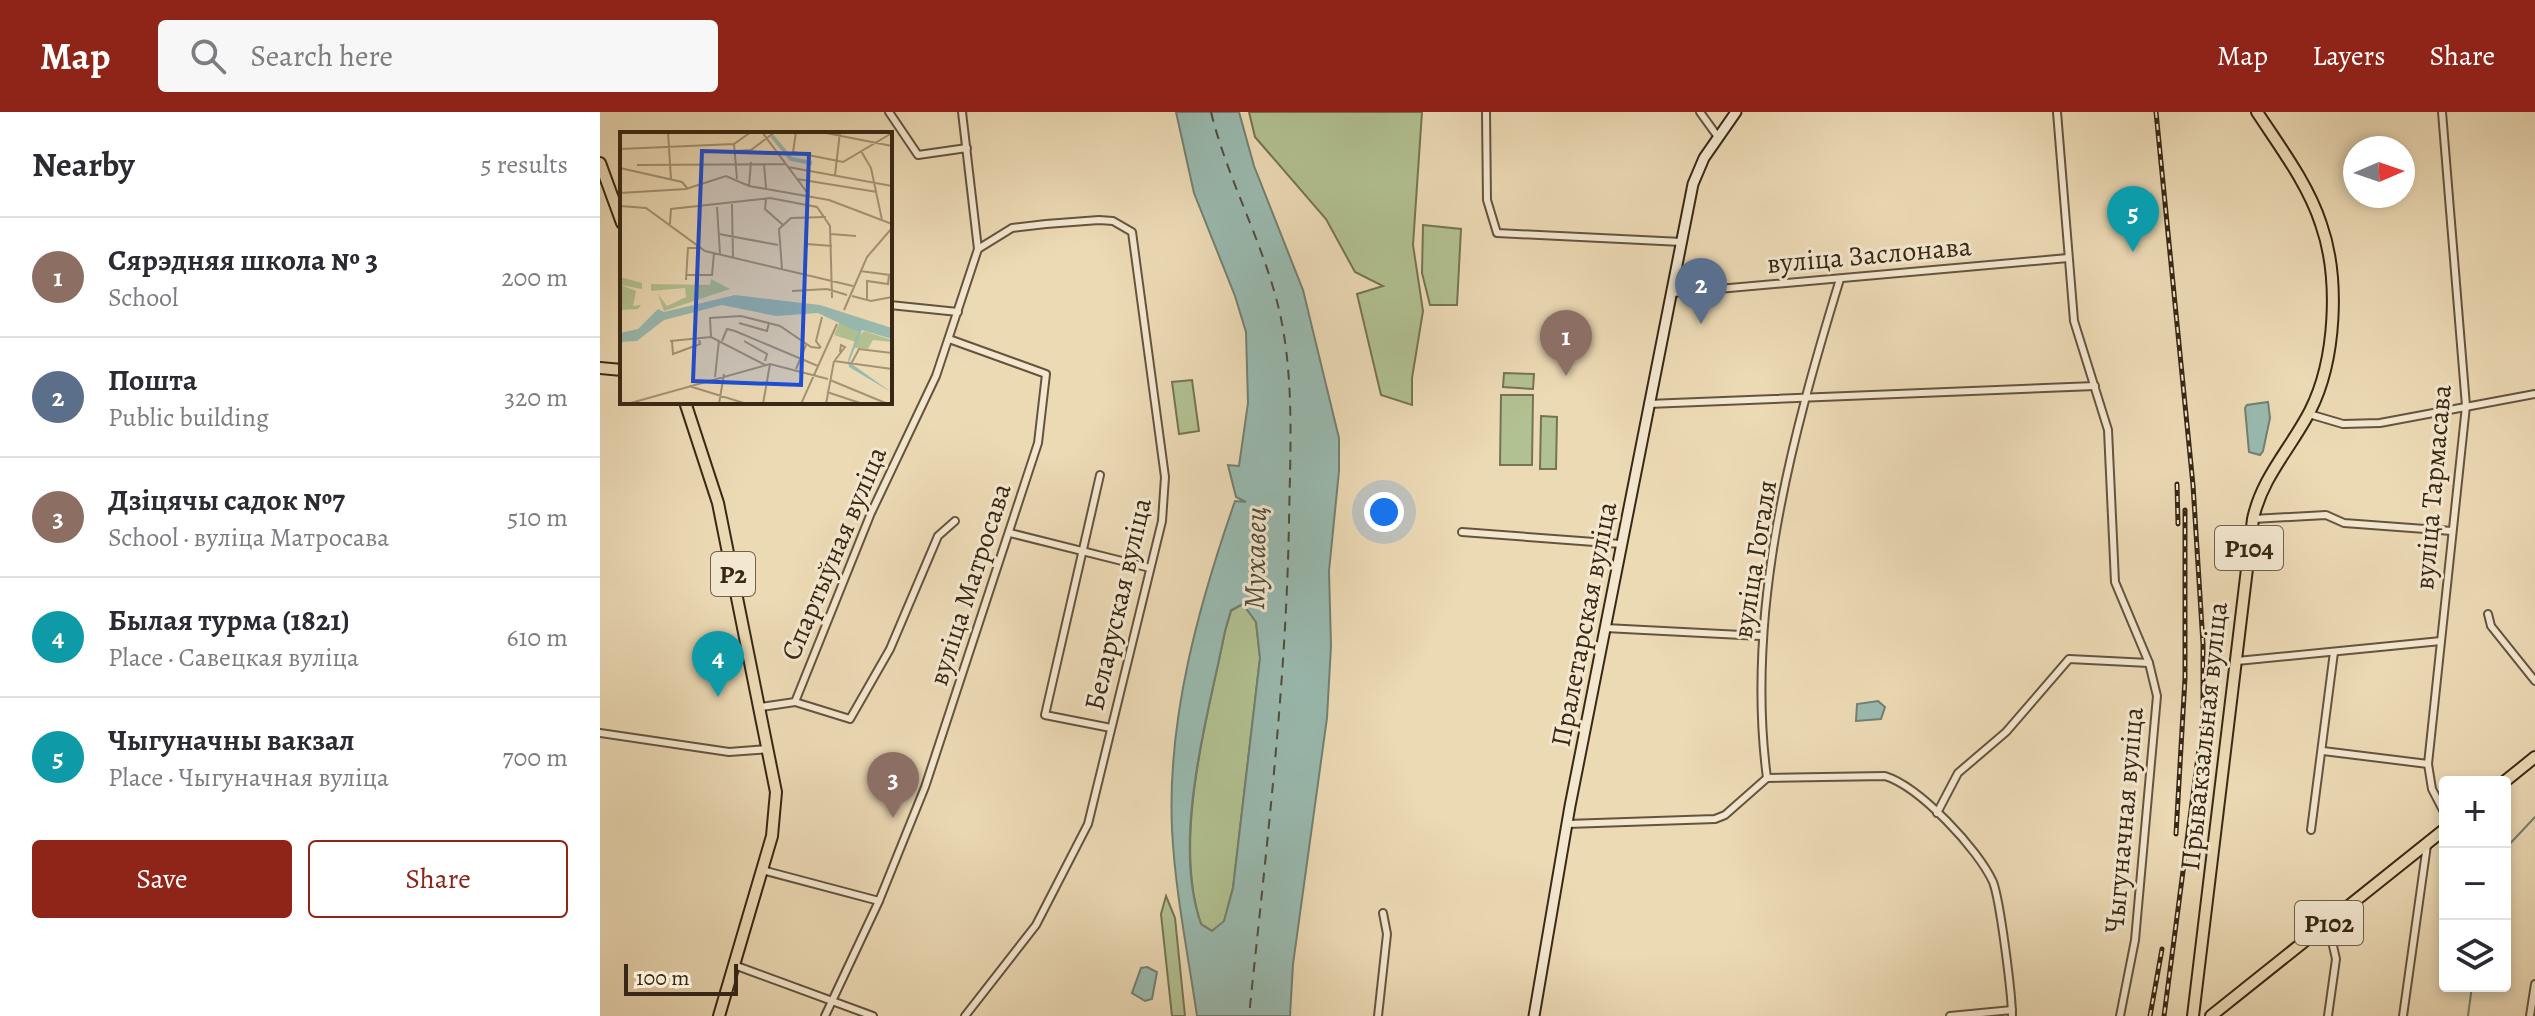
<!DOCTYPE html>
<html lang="en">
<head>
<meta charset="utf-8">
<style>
  body { margin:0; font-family:Alegreya,serif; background:#f7f7f7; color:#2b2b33 }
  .controls { position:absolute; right:24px; bottom:24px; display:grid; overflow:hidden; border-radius:8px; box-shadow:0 4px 12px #0003 }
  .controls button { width:72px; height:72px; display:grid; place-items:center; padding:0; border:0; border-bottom:2px solid #e1e1e2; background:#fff; color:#2b2b33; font:40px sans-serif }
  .compass { position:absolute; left:1743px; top:24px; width:72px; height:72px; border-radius:50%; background:#fff; box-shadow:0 4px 12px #0003; rotate:88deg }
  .scale { position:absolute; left:24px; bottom:20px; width:114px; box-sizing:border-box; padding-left:8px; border:4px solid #382815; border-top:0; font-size:22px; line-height:28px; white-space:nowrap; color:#382815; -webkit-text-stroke:6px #f3e7cf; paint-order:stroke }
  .you { position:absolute; left:784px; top:400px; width:28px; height:28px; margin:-20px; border:6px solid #fff; border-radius:50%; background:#1a73e8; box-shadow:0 0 0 12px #1a73e833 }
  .badge { display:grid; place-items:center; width:52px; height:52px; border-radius:50%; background:#8f2418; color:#fff; font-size:26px; font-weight:700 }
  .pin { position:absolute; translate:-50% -66px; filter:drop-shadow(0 2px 4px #0008) }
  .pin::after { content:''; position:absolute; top:42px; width:28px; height:24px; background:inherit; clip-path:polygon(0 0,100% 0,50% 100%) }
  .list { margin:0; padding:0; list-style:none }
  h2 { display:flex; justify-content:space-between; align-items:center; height:104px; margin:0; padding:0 32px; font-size:34px }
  h2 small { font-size:26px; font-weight:400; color:#7c7c81 }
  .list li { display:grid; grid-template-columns:52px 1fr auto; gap:24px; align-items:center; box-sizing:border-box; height:120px; padding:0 32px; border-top:2px solid #e1e1e2 }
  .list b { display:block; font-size:30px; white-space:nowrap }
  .list p { margin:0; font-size:26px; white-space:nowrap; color:#7c7c81 }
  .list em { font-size:26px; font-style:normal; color:#7c7c81 }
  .actions { display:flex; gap:16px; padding:24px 32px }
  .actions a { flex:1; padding:18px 0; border:2px solid #8f2418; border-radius:8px; text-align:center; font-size:28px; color:#8f2418 }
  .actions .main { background:#8f2418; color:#fff }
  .icon { flex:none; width:44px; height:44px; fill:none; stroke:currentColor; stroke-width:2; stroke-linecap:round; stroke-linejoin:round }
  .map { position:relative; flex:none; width:1935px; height:904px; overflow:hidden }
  header { display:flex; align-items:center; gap:48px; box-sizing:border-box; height:112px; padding:0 40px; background:#8f2418; color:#fff }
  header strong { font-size:38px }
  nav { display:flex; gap:44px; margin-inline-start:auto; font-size:28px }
  .search { width:560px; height:72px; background:#f7f7f7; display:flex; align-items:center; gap:20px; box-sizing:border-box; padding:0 28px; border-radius:8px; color:#7c7c81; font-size:30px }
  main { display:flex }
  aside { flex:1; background:#fff }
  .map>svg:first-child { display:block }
  .green { fill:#b2c191; stroke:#757453; stroke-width:2 }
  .water { fill:#99bab0; stroke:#728072; stroke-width:2; fill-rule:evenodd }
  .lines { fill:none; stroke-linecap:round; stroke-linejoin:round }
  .stream { stroke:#728072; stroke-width:2 }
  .ferry { stroke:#504c3c; stroke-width:2; stroke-dasharray:10 8; stroke-linecap:butt }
  .street-casing { stroke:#65543d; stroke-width:10 }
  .secondary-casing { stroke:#382815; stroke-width:13 }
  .primary-casing { stroke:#382815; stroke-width:14 }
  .street { stroke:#f3e7cf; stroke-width:6 }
  .secondary { stroke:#f3e7cf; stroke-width:9 }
  .primary { stroke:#ecdab5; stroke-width:10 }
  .rail-casing { stroke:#382815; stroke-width:5 }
  .rail { stroke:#f3e7cf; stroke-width:2; stroke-dasharray:6; stroke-linecap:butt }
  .labels { text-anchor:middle; stroke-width:6; stroke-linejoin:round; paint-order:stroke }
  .shield { fill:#f3e7cf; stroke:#70614d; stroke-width:2 }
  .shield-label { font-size:26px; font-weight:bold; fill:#382815 }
  .street-label { font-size:28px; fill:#382815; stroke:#f3e7cf }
  .water-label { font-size:30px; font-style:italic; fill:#504c3c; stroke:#f3e7cf }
  .inset-river { fill:none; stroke:#99bab0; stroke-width:4 }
  .inset-road { fill:none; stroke:#a49375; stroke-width:2 }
  .view { fill:#1d4ed8; fill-opacity:0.15; stroke:#1d4ed8; stroke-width:4 }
  .inset-edge { fill:none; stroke:#382815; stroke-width:4 }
</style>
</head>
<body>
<header>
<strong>Map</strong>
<div class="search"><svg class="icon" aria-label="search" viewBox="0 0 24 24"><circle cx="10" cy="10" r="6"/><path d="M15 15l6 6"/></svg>Search here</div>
<nav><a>Map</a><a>Layers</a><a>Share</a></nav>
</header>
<main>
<aside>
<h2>Nearby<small>5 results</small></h2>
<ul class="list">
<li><span class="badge" style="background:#8d6e63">1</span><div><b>Сярэдняя школа № 3</b><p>School</p></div><em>200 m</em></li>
<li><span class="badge" style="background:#5c6f8a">2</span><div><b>Пошта</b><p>Public building</p></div><em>320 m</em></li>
<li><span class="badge" style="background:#8d6e63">3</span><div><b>Дзіцячы садок №7</b><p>School · вуліца Матросава</p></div><em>510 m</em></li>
<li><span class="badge" style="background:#0f9aa8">4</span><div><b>Былая турма (1821)</b><p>Place · Савецкая вуліца</p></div><em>610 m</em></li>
<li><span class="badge" style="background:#0f9aa8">5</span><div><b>Чыгуначны вакзал</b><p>Place · Чыгуначная вуліца</p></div><em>700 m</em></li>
</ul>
<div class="actions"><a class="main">Save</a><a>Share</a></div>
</aside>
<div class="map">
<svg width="1935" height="904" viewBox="0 0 1935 904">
  <rect width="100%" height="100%" fill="#ecdab5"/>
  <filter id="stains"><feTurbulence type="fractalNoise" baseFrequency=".0025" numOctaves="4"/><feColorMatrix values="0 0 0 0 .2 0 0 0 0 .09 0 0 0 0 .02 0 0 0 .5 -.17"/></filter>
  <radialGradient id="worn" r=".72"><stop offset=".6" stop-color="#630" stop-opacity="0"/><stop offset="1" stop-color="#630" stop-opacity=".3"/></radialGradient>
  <g class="green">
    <polygon points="649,0 822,0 813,133 823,199 812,266 812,293 781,283 757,182 783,174 755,160 726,107 655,25"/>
    <polygon points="823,113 861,117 857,193 830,193 822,161"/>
    <polygon points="904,261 934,262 933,277 903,275"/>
    <polygon points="592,268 599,319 579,322 572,270"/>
    <polygon points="901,283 933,283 932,353 900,353"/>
    <polygon points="941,304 957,305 956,357 940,357"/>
    <path d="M643,492L656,510L660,546L633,776L624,810L612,819L601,812C572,727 608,605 625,519L631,499Z"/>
    <polygon points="566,784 575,806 585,904 572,904 561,802"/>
  </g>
  <g class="water">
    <path d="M576,0H639L654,54L703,178L739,326V359L729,459L731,534L727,606L693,852L690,904H597C588,842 575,779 572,717C567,606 599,492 635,389L646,390L636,385L628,353L639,354L648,291L646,220L635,184L594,81ZM643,492L656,510L660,546L633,776L624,809L612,819L601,812C571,727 608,605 625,519L631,498Z"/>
    <polygon points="1668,290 1670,306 1663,339 1660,343 1649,340 1645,296 1647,293"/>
    <polygon points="1278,589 1285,595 1281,607 1256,609 1257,592"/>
    <polygon points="547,855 557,860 552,887 545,889 532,881 541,856"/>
  </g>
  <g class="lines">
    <g class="stream">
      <polyline points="1905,737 1935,705"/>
      <polyline points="1868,904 1872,874"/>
    </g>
    <path class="ferry" d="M611,0C629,74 670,142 683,217C694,280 690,347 689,410C686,576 666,739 649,904"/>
    <g class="street-casing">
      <g id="street">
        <polyline points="289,0 318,43 367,36"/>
        <polyline points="886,0 887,88 897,121 1082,130"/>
        <polyline points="1100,0 1118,25"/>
        <polyline points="1457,0 1474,209 1508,318 1515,470 1549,551 1557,584 1535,828 1520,904"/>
        <polyline points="1842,0 1866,294 1828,652 1832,677 1845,702"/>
        <polyline points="1073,181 1468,146"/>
        <polyline points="290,193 358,200"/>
        <polyline points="1048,292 1495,274"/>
        <polyline points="1709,302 1743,312 1780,311 1935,282"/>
        <polyline points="500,363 445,603 511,616"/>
        <polyline points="1653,407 1726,403 1744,411 1852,419"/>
        <polyline points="862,420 1021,432"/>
        <polyline points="410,421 550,456"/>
        <polyline points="1888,502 1891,514 1935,569"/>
        <polyline points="1005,516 1161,524"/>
        <polyline points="1637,549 1841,529"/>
        <polyline points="195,590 250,607 290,537 338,424 355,409"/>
        <polyline points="161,595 195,590 271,401 336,264 378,137 362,0"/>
        <polyline points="0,621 129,640 169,637"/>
        <polyline points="1723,639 1828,652"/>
        <path d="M1167,666C1145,499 1191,327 1240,167"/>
        <polyline points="1337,701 1358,661 1406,620 1469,547 1549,551"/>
        <path d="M967,712L1115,707L1125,703L1167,666L1285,664C1320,675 1378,737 1393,770C1400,788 1412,882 1412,904"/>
        <polyline points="1711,718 1734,540"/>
        <polyline points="162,758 279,789"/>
        <polyline points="1728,812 1736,847 1728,904"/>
        <polyline points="134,853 273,904"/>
        <polyline points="225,904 279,789 325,675 438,331 446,262 349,227"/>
        <polyline points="365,904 436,813 488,712 562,409 565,365 532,120 513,109 499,108 446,112 412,116 378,137"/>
        <polyline points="778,904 787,822 783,801"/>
        <polyline points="1350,904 1412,898"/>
        <polyline points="1803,904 1827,733"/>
        <polyline points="1930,904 1935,872"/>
      </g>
    </g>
    <g class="secondary-casing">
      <polyline id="secondary" points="934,904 970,694 1093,72 1104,46 1136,0"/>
    </g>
    <g class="primary-casing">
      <g id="primary">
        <polyline points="0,51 22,111"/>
        <polyline points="0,256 22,258"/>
        <polyline points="85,290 118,391 176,680 172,724 119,904"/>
        <polyline points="1904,670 1935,645"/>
        <path d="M1593,904L1653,407C1662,365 1691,336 1710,299C1736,248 1740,166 1721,112C1708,72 1680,35 1657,0"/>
        <polyline points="1611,904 1845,717"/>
      </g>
    </g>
    <use href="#street" class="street"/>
    <use href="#secondary" class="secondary"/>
    <use href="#primary" class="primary"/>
    <g class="rail-casing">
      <g id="rail">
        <polyline points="1556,0 1593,373 1603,532 1603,607 1564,904"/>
        <polyline points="1577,372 1578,412"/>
        <polyline points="1576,722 1585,566 1585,398"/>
        <polyline points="1550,904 1562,837"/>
      </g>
    </g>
    <use href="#rail" class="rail"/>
  </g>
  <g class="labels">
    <g class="shield">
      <rect x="1615" y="414" width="68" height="44" rx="6"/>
      <rect x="111" y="440" width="44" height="44" rx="6"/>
      <rect x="1695" y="789" width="68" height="44" rx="6"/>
    </g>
    <g class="shield-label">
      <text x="1649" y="445">Р104</text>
      <text x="133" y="471">Р2</text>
      <text x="1729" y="820">Р102</text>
    </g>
    <g class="street-label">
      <text transform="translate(1269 142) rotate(-5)" y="10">вуліца Заслонава</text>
      <text transform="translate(1832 375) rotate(-85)" y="10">вуліца Тармасава</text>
      <text transform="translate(233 441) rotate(-67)" y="10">Спартыўная вуліца</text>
      <text transform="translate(1154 447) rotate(-81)" y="10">вуліца Гогаля</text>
      <text transform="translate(369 472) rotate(-72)" y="10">вуліца Матросава</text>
      <text transform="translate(517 492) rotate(-77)" y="10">Беларуская вуліца</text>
      <text transform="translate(983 512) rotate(-79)" y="10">Пралетарская вуліца</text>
      <text transform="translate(1603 624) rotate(-84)" y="10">Прывакзальная вуліца</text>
      <text transform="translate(1523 708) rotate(-85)" y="10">Чыгуначная вуліца</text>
    </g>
    <g class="water-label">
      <text transform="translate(655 446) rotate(-89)" y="10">Мухавец</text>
    </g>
  </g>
  <g transform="translate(20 20)">
    <rect width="272" height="272" fill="#ecdab5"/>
    <path d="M0,145L22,151V157L1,153L16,159L13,174L21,173L18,177L0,178ZM91,147L110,157L44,179L38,162L47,174L66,165L65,156L31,159V152L90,153ZM220,189L238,200L237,206L244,199L272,208V210L253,208L248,217L235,216L236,210L214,203Z" fill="#b2c191"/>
    <path d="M115,163L200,173L272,196V207L242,198L229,230L271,260L229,235L228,228L238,200L198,181L156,184L102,173L44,188L17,209L0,210V201L18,197L38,177L44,180Z" fill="#99bab0"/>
    <path class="inset-river" d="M152,4L171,27L192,31M0,207L18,203L44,184L107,169L196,178L272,201"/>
    <path class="inset-road" d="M4,0H40M48,0L51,47M142,0L189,63M176,0L173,20L223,30L272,1M201,0L272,14M114,12L117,47M0,17L114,12L131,0M115,19L131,18L155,0M241,19L251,36L262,88M144,32L146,56M17,33L166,32M168,35L272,54M0,36L62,50L68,57M215,43L220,0M177,47L257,60M129,54L131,30M0,61L66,57L106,44L129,54L209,68L272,92M146,67L145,77L163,93M112,72L113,126M0,74L26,76L85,119L233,154M97,75L100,122M186,86L187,115M50,92L51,77L150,66L197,75L210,94L212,166M99,102L158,113M211,102L236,104M187,112L212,114M162,137L159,97L171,86L206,85M240,139L270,143M67,143H92L94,121M66,148L68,116H81M172,159L207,157L227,163M232,164L251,169L272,165M247,167V149L268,152L269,143M224,178L247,125L272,96M119,191L147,199L149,191M91,205L90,186L121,184L160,194L191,215L200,216M50,209L91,205L145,233M52,209L53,222L80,212L79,206M102,209L107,197L115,199L198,234M124,209L147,222L145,229M201,216L196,209L202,185M215,228L225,215L221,213L220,220M214,229L272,237M231,232L239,217L272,221M176,237L186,213M95,245L99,208M210,248L268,272M69,254L127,272M207,260L243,272M7,272L150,232L208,247M99,272L104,242M143,272L150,232M181,272L217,192M206,272L214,229"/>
    <path class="view" d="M82,19L189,22L181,253L73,249Z"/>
    <rect width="272" height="272" class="inset-edge"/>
  </g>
  <rect width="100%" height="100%" filter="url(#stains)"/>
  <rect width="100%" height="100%" fill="url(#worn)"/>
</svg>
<div class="controls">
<button>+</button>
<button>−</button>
<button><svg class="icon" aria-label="layers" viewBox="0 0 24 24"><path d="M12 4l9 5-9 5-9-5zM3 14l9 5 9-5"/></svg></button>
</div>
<svg class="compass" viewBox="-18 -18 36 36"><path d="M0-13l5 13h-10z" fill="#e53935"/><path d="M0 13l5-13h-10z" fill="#7c7c81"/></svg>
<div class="scale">100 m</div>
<div class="you"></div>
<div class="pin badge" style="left:966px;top:264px;background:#8d6e63">1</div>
<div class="pin badge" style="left:1101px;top:212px;background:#5c6f8a">2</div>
<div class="pin badge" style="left:293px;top:706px;background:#8d6e63">3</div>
<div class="pin badge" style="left:118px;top:585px;background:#0f9aa8">4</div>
<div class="pin badge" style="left:1533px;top:140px;background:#0f9aa8">5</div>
</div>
</main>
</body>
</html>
